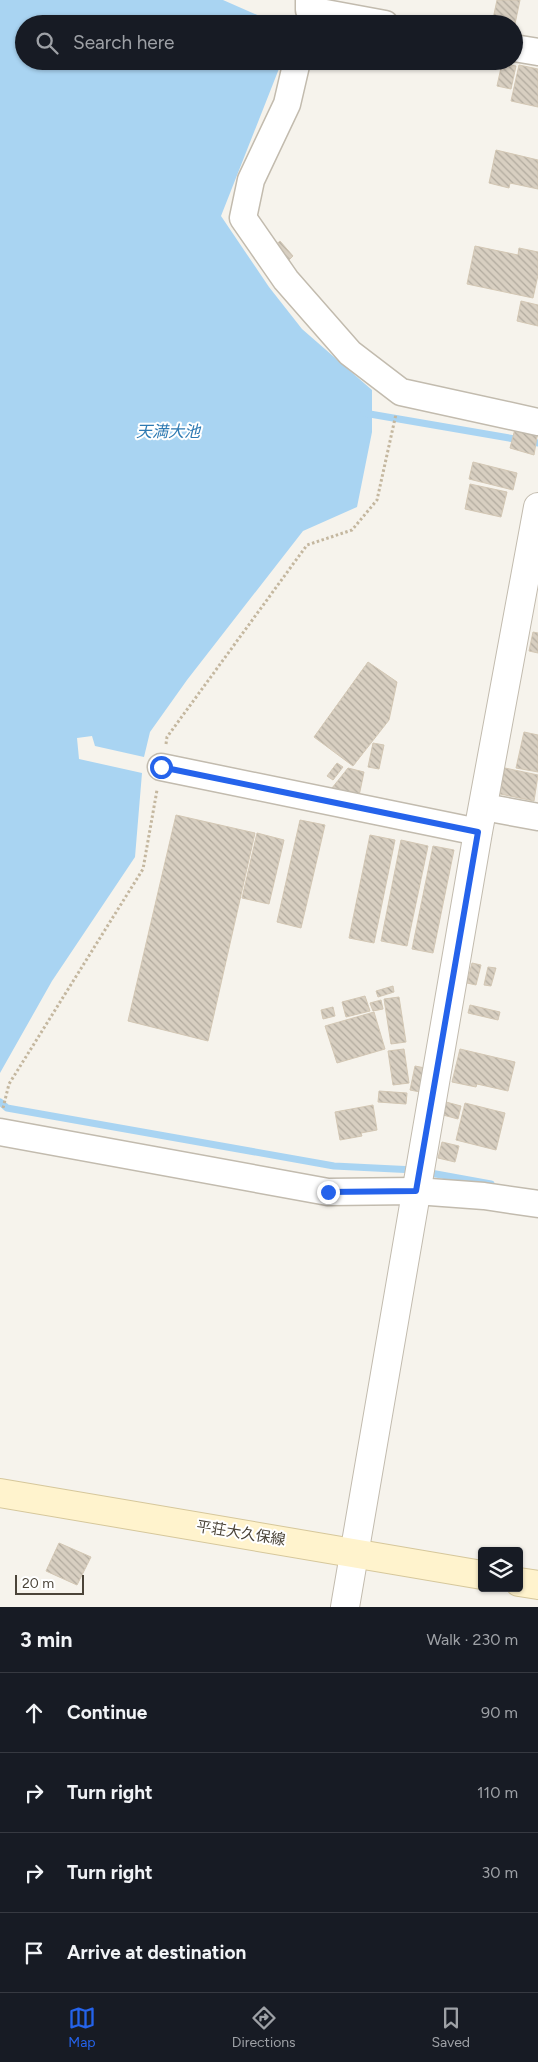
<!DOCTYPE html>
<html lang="en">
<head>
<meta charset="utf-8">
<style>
  body { margin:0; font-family:Figtree,"Noto Sans JP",sans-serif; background:#242831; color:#f1f3f6 }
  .controls { position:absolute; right:15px; bottom:15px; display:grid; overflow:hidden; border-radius:5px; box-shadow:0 1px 4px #0004 }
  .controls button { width:45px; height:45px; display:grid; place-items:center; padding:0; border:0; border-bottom:1px solid #363941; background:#171b24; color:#f1f3f6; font:25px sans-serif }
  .scale { position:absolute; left:15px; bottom:12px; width:69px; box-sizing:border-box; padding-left:5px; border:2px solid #4b4439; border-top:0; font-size:14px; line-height:18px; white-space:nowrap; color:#4b4439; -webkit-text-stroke:4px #fff; paint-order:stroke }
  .stop { position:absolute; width:15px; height:15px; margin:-11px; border:4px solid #2563eb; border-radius:50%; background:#fff }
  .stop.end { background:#2563eb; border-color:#fff; box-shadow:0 1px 5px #0008 }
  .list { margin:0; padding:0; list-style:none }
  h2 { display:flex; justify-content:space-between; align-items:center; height:65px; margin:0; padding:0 20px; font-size:21px }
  h2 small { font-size:16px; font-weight:400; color:#9ea1a6 }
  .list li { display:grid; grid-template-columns:32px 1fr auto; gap:15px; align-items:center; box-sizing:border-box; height:80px; padding:0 20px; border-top:1px solid #363941 }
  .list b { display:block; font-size:19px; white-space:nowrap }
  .list em { font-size:16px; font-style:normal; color:#9ea1a6 }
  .icon { flex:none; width:28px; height:28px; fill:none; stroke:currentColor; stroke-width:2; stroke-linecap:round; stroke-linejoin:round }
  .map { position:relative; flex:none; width:538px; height:1607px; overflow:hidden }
  .search { position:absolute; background:#171b24; box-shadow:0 1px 4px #0004; left:15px; right:15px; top:15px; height:55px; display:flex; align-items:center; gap:12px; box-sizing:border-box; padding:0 18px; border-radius:28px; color:#9ea1a6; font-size:19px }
  .sheet { height:385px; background:#171b24 }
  nav { display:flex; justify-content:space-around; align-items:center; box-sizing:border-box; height:70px; border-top:1px solid #363941; background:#171b24; font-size:14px; color:#9ea1a6 }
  nav a { display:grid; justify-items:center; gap:2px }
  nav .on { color:#2563eb }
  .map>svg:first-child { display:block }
  .water { fill:#a9d4f2 }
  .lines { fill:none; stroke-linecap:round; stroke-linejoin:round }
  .stream { stroke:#a9d4f2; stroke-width:7 }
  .building { fill:url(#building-back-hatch); stroke:#d3c7b4 }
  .minor-casing { stroke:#c2bbae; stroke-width:29 }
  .tertiary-casing { stroke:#c2bbae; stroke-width:30 }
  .secondary-casing { stroke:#d6c79b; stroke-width:30 }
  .path { stroke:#c4b79f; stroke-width:3; stroke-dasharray:2.5 2.5; stroke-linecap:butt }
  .minor { stroke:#fff; stroke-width:26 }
  .tertiary { stroke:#fff; stroke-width:28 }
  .secondary { stroke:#fff3cd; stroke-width:28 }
  .route { stroke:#2563eb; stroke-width:6 }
  .labels { text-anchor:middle; stroke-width:4; stroke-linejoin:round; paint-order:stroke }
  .street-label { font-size:15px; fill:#4b4439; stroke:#fff }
  .water-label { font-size:16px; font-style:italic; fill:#2e7ab2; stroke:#fff }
</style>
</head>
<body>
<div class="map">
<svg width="538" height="1607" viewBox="0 0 538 1607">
  <defs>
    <pattern id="building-back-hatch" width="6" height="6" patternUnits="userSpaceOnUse" patternTransform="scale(1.25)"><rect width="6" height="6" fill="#d8cfc1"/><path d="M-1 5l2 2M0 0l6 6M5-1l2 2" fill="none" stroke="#b1aa9e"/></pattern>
  </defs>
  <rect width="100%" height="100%" fill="#f6f3ec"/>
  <polygon class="water" points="0,0 223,0 278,24 24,24 24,61 282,61 221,216 269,287 302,329 372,390 372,432 357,507 303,531 187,680 150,732 144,757 95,746 92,736 77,738 79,759 142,773 135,857 52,981 0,1073"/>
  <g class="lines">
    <g class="stream">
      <polyline points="364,413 538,443"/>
      <polyline points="0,1102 7,1108 334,1166 415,1170"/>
      <polyline points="425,1172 491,1184"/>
    </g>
  </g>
  <g class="building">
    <polygon points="497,0 520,0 515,24 493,19"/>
    <polygon points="502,63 516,66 511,89 497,86"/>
    <polygon points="519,65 538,69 538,107 511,101"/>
    <polygon points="496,150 538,160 538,189 510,183 509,188 489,183"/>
    <polygon points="280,241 293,256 285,264 271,249"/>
    <polygon points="475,246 518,255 519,248 538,252 538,275 533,298 467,284"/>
    <polygon points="521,301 538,305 538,326 517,321"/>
    <polygon points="516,425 538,431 534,455 510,448"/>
    <polygon points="473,462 517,473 513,490 469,479"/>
    <polygon points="470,484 507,492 501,517 465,509"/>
    <polygon points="533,632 538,633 538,653 529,651"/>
    <polygon points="368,662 397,682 389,720 353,766 314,737"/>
    <polygon points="524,732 538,735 538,772 516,768"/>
    <polygon points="373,743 384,745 379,769 368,767"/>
    <polygon points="337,763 343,767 333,780 327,776"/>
    <polygon points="348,768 364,772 359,796 332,788"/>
    <polygon points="505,768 538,775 534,801 500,794"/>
    <polygon points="176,815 255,833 208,1041 128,1021"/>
    <polygon points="300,820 325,825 301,928 277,922"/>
    <polygon points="257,833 284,840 269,904 242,898"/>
    <polygon points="370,835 395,840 374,943 349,938"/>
    <polygon points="401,840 428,846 407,946 381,941"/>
    <polygon points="433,846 454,850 433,953 412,949"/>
    <polygon points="472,963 481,965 476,985 467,983"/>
    <polygon points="488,967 496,968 491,986 484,985"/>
    <polygon points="393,986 394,992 378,997 376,991"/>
    <polygon points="365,996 370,1011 346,1017 342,1002"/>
    <polygon points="399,997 406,1042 391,1044 384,999"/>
    <polygon points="381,1000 383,1009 373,1011 370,1003"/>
    <polygon points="470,1005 500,1012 498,1020 468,1013"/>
    <polygon points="333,1007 335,1016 323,1019 321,1010"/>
    <polygon points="374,1012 385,1049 337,1063 325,1026"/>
    <polygon points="404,1049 409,1083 393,1085 388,1051"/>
    <polygon points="460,1049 515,1062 508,1091 477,1084 476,1087 452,1082"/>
    <polygon points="415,1066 425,1068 420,1092 410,1090"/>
    <polygon points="379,1091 407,1093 406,1104 378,1102"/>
    <polygon points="446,1102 461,1106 458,1119 443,1115"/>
    <polygon points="465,1103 505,1113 496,1150 456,1140"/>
    <polygon points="373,1105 377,1130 361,1133 362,1136 340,1140 335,1112"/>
    <polygon points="442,1142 459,1146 455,1162 438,1158"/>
    <polygon points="59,1543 91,1557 77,1585 46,1571"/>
  </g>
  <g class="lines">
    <g class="minor-casing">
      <g id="minor">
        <polyline points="309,0 309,10 385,24"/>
        <polyline points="514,48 538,52"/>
        <polyline points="297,61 287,104 251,180 243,218 286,280 350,353 401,392 538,422"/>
        <polyline points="161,767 478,832"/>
        <polyline points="484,807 538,817"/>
        <polyline points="0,1132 328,1192 416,1191 484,1196 538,1204"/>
      </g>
    </g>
    <g class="tertiary-casing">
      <polyline id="tertiary" points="345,1607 478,832 538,507"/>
    </g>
    <g class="secondary-casing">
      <g id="secondary">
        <polyline points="0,1493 482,1575"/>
        <polyline points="519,1582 538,1585"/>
      </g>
    </g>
    <g class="path">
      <polyline points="166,744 167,737 307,545 352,530 377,500 396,414"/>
      <polyline points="3,1108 9,1084 143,869 157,790"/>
    </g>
    <use href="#minor" class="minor"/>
    <use href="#tertiary" class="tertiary"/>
    <use href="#secondary" class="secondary"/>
  </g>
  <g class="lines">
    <polyline class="route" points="161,767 478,832 416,1191 328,1192"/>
  </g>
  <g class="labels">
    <g class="street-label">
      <text transform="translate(241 1533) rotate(9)" y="5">平荘大久保線</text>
    </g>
    <g class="water-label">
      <text x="168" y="437">天満大池</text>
    </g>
  </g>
</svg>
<div class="controls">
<button><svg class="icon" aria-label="layers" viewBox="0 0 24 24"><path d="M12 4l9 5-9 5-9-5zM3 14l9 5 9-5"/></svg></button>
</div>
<div class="scale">20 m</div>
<div class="stop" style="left:161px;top:767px"></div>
<div class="stop end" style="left:328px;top:1192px"></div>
<div class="search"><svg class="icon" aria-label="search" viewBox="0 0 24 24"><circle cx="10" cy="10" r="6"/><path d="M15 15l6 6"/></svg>Search here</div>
</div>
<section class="sheet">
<h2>3 min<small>Walk · 230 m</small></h2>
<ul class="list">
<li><svg class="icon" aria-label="ahead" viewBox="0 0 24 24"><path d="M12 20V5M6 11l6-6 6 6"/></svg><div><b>Continue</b></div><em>90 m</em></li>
<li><svg class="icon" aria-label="right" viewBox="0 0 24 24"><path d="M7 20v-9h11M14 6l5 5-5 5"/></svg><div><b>Turn right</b></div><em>110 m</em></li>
<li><svg class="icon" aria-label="right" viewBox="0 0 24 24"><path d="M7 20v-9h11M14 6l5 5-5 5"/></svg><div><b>Turn right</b></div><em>30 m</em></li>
<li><svg class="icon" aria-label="arrive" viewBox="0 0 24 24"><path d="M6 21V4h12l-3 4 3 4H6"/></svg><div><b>Arrive at destination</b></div></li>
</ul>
</section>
<nav>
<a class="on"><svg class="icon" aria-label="map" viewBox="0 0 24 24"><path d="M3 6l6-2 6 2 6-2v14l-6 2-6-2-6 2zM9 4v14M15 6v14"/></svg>Map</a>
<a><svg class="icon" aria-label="directions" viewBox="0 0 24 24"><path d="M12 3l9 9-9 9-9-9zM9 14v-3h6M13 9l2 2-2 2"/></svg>Directions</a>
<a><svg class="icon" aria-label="saved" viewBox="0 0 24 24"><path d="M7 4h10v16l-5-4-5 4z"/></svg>Saved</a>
</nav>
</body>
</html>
